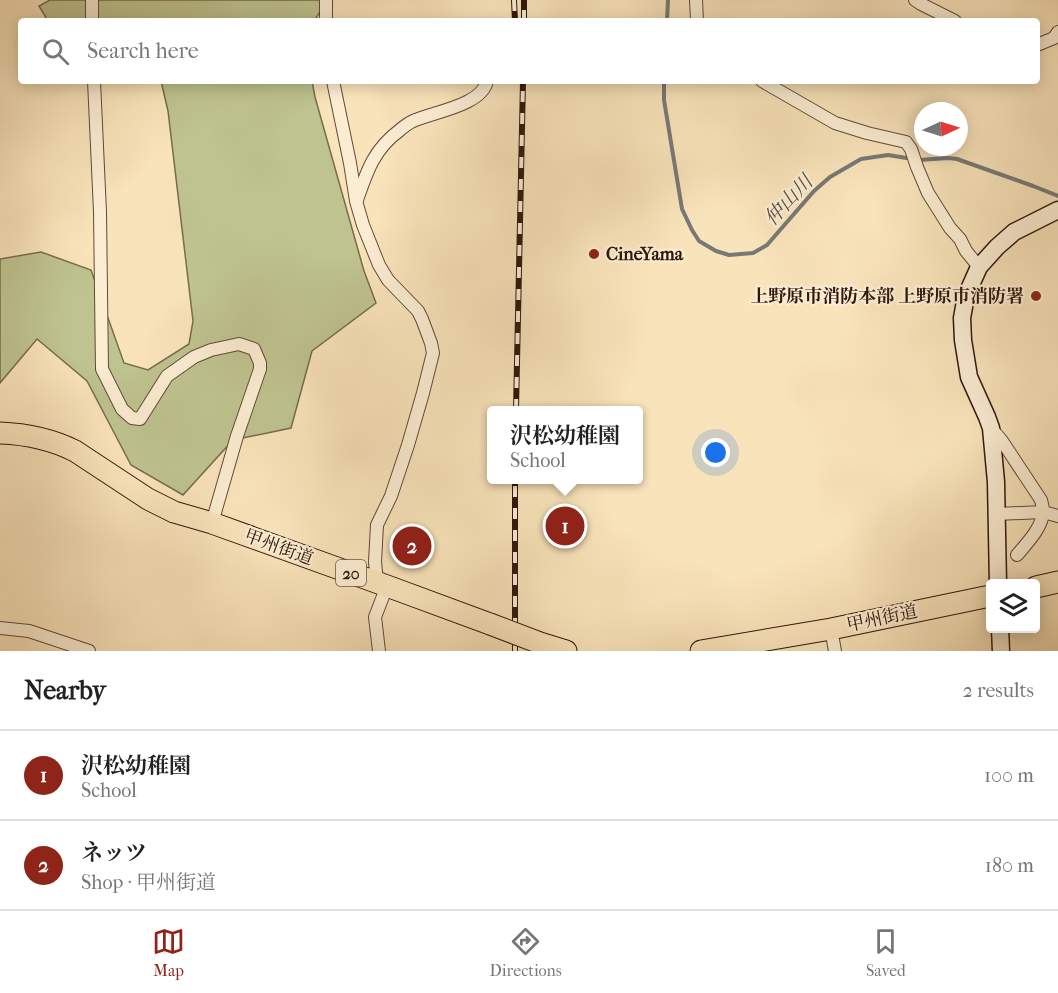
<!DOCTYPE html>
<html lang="en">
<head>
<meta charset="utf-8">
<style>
  body { margin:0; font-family:"IM FELL French Canon","Noto Serif JP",serif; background:#f6f6f6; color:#222 }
  .controls { position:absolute; right:18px; bottom:18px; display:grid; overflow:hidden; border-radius:6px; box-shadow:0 3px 15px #0003 }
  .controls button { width:54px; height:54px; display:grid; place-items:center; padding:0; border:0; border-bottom:2px solid #e0e0e0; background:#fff; color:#222; font:30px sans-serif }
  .compass { position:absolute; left:914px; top:102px; width:54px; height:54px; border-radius:50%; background:#fff; box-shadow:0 3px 15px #0003; rotate:86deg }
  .you { position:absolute; left:716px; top:453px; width:21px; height:21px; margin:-15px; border:4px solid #fff; border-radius:50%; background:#1a73e8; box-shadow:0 0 0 9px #1a73e833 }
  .badge { display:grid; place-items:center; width:39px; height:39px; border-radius:50%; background:#8f2418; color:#fff; font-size:20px; font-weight:700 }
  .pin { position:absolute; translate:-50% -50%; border:3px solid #fff; box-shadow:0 2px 6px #0006 }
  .popup { position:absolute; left:487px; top:406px; width:156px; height:78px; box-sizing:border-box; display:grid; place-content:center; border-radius:6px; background:#fff; filter:drop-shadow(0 2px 4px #0005); font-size:20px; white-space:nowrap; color:#767676 }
  .popup b { font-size:22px; color:#222 }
  .popup::after { content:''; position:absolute; left:50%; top:100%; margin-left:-12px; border:12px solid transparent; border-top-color:#fff }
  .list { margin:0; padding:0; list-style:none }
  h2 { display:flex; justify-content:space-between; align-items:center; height:78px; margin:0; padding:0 24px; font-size:26px }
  h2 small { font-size:20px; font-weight:400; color:#767676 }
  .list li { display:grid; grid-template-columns:39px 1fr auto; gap:18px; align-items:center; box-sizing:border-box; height:90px; padding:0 24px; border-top:2px solid #e0e0e0 }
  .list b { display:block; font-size:22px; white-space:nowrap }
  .list p { margin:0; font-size:20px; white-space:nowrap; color:#767676 }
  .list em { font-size:20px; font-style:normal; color:#767676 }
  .icon { flex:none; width:33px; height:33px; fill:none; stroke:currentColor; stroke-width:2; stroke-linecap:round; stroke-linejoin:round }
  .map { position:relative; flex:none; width:1058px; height:651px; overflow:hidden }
  .search { position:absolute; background:#fff; box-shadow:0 3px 15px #0003; left:18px; right:18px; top:18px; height:66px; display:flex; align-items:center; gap:15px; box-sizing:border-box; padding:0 21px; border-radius:6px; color:#767676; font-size:22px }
  .sheet { height:258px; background:#fff }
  nav { display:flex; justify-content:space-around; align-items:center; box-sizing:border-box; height:84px; border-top:2px solid #e0e0e0; background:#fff; font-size:16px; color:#767676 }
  nav a { display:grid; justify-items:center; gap:3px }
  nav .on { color:#8f2418 }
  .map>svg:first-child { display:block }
  .green { fill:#bec38f; stroke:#776c4e; stroke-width:1.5 }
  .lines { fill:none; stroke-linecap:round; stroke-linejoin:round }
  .stream { stroke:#767975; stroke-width:4 }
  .street-casing { stroke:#624938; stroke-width:14 }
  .secondary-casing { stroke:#30160c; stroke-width:19 }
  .highway-casing { stroke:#30160c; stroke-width:23 }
  .street { stroke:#fbedd2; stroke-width:12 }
  .secondary { stroke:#fbedd2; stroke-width:16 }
  .highway { stroke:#f9e3ba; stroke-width:21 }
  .rail-casing { stroke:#30160c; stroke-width:6 }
  .rail { stroke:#fbedd2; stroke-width:4; stroke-dasharray:11; stroke-linecap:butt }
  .highway-bridge-casing { stroke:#30160c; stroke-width:23; stroke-linecap:butt }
  .highway-bridge { stroke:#f9e3ba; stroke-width:21 }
  .poi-dot { fill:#8f2418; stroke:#fbedd2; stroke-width:2 }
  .labels { text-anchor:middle; stroke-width:4.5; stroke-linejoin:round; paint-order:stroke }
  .shield { fill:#fbedd2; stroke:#6d5647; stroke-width:1.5 }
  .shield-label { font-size:16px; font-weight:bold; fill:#30160c }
  .poi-label { font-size:18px; font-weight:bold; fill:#30160c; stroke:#fbedd2; text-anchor:start }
  .street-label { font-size:18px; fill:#30160c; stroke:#fbedd2 }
  .water-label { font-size:20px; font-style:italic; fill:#595049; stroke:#fbedd2 }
</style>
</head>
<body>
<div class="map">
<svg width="1058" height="651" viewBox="0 0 1058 651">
  <rect width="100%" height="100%" fill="#f9e3ba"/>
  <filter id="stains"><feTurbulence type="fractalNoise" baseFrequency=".00333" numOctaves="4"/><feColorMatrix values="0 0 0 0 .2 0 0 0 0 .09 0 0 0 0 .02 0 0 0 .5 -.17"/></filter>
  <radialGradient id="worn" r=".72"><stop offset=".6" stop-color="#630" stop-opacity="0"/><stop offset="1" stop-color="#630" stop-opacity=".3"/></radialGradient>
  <g class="green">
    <polygon points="50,0 328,0 314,21 48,21 39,6"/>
    <polygon points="161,81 312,81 315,97 364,271 376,303 312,351 291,428 233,440 183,495 131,465 87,381 37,339 0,383 0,259 41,252 91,270 124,363 148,370 189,344 193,321 168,111"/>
  </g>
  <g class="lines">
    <g class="stream">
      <polyline points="667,21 668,0"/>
      <polyline points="664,81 664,100 682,209 692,230 699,241 716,251 729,255 753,253 767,245 814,191 830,177 861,159 888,155 919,160 948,158 957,159 1033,186 1058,196"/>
    </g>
    <g class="street-casing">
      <g id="street">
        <polyline points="92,0 92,21"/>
        <polyline points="696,0 697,21"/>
        <polyline points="915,0 921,4 955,21"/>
        <polyline points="326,21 326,0"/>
        <polyline points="1037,45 1054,38 1058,32"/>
        <polyline points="94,81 100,212 102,369 122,409 132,418 140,419 167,376 194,357 211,350 239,344 254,349 260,363 260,369 237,436 212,523"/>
        <polyline points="333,81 350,163 356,201 363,225 379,265 388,280 418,311 422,319 431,343 433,353 423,393 408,445 391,496 377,525 375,562 377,582"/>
        <polyline points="762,81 835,123 867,133 906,142 911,149 917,167 928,193 950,228 960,239 966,251 979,267"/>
        <path d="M357,200C367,171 374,149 400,130C403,127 408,124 411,122C431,112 482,106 487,81"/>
        <path d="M991,428L1002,441L1041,500C1042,504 1043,507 1043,511C1043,527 1027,543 1017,555"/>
        <polyline points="997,514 1043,512 1058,516"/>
        <polyline points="0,628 29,631 89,651"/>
        <polyline points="831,629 835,651"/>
        <polyline points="379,651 375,617 387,586"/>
      </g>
    </g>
    <g class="secondary-casing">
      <g id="secondary">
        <polyline points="998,584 996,482 991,428 987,417 969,377 963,340 962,318 966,296 979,267 997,247 1014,232 1058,210"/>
        <polyline points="1000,628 1001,651"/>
      </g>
    </g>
    <g class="highway-casing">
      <g id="highway">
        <path d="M0,433C27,434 51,439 75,451L148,499L174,512L212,523L387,586L490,624"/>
        <polyline points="1036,587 1058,582"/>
        <polyline points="540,643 566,651"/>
        <polyline points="701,651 831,629 990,596"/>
      </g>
    </g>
    <use href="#street" class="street"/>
    <use href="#secondary" class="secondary"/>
    <use href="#highway" class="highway"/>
    <g class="rail-casing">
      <g id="rail">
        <polyline points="514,0 515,21"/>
        <polyline points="524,21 524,0"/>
        <polyline points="516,410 523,81"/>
        <polyline points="515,651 515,480"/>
      </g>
    </g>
    <use href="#rail" class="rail"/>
    <g class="highway-bridge-casing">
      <polyline id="highway-bridge" points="490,624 540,643"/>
    </g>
    <use href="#highway-bridge" class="highway-bridge"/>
  </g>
  <g class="poi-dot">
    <circle cx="594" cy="254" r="6"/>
    <circle cx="1036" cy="296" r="6"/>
  </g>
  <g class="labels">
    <rect class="shield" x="336" y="560" width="30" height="26" rx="4.5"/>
    <g class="shield-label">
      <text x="351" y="579">20</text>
    </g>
    <g class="poi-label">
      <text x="606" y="260">CineYama</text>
      <text x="1024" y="302" text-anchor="end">上野原市消防本部 上野原市消防署</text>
    </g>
    <g class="street-label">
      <text transform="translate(279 547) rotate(20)" y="6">甲州街道</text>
      <text transform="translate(882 618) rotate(-12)" y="6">甲州街道</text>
    </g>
    <g class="water-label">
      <text transform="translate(788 200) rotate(-47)" y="7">仲山川</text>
    </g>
  </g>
  <rect width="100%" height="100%" filter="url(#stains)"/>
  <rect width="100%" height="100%" fill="url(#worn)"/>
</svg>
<div class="controls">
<button><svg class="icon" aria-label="layers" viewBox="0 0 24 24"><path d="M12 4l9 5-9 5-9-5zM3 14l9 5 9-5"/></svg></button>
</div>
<svg class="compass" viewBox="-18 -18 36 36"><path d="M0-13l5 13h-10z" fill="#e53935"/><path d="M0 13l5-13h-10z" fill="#767676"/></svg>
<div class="you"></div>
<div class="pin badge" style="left:565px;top:526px">1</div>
<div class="popup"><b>沢松幼稚園</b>School</div>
<div class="pin badge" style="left:412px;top:546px">2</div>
<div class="search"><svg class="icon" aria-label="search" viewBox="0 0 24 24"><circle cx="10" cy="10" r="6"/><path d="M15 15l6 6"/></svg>Search here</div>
</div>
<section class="sheet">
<h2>Nearby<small>2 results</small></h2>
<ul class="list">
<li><span class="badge">1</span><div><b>沢松幼稚園</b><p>School</p></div><em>100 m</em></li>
<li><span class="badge">2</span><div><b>ネッツ</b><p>Shop · 甲州街道</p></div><em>180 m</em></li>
</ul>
</section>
<nav>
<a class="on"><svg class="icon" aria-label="map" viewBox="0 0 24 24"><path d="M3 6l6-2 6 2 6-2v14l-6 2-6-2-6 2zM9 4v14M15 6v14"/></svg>Map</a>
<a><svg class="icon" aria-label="directions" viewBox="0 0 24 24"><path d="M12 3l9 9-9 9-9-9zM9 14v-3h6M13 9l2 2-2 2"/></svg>Directions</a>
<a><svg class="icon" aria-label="saved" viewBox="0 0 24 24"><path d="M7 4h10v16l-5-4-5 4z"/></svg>Saved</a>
</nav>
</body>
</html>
